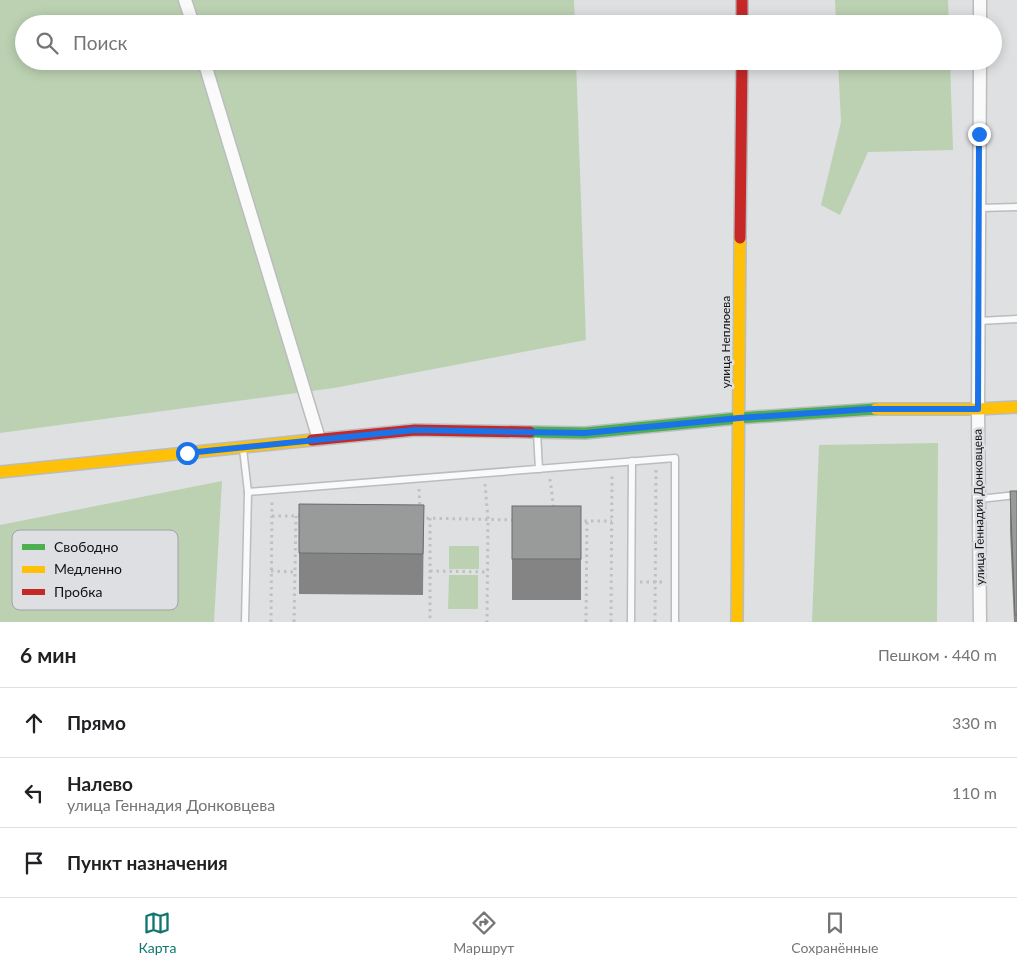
<!DOCTYPE html>
<html lang="ru">
<head>
<meta charset="utf-8">
<style>
  body { margin:0; font-family:Lato,sans-serif; background:#f6f6f6; color:#202124 }
  .stop { position:absolute; width:15px; height:15px; margin:-11px; border:4px solid #1a73e8; border-radius:50%; background:#fff }
  .stop.end { background:#1a73e8; border-color:#fff; box-shadow:0 1px 5px #0008 }
  .list { margin:0; padding:0; list-style:none }
  h2 { display:flex; justify-content:space-between; align-items:center; height:65px; margin:0; padding:0 20px; font-size:21px }
  h2 small { font-size:16px; font-weight:400; color:#757577 }
  .list li { display:grid; grid-template-columns:32px 1fr auto; gap:15px; align-items:center; box-sizing:border-box; height:70px; padding:0 20px; border-top:1px solid #e0e0e0 }
  .list b { display:block; font-size:19px; white-space:nowrap }
  .list p { margin:0; font-size:16px; white-space:nowrap; color:#757577 }
  .list em { font-size:16px; font-style:normal; color:#757577 }
  .icon { flex:none; width:28px; height:28px; fill:none; stroke:currentColor; stroke-width:2; stroke-linecap:round; stroke-linejoin:round }
  .map { position:relative; flex:none; width:1017px; height:622px; overflow:hidden }
  .search { position:absolute; background:#fff; box-shadow:0 2px 12px #0003; left:15px; right:15px; top:15px; height:55px; display:flex; align-items:center; gap:12px; box-sizing:border-box; padding:0 18px; border-radius:28px; color:#757577; font-size:19px }
  .sheet { height:275px; background:#fff }
  nav { display:flex; justify-content:space-around; align-items:center; box-sizing:border-box; height:70px; border-top:1px solid #e0e0e0; background:#fff; font-size:14px; color:#757577 }
  nav a { display:grid; justify-items:center; gap:2px }
  nav .on { color:#0f766e }
  .map>svg:first-child { display:block }
  .green { fill:#bcd1b2 }
  .lines { fill:none; stroke-linecap:round; stroke-linejoin:round }
  .lane-casing { stroke:#bbbcbe; stroke-width:9 }
  .street-casing { stroke:#bbbcbe; stroke-width:15 }
  .fast-casing { stroke:#bbbcbe; stroke-width:14 }
  .slow-casing { stroke:#bbbcbe; stroke-width:14 }
  .jam-casing { stroke:#bbbcbe; stroke-width:14 }
  .path { stroke:#c0c0c0; stroke-width:3; stroke-dasharray:2.5 4; stroke-linecap:butt }
  .lane { stroke:#fafafb; stroke-width:6 }
  .street { stroke:#fafafb; stroke-width:12 }
  .fast { stroke:#4caf50; stroke-width:11 }
  .slow { stroke:#ffc107; stroke-width:11 }
  .jam { stroke:#c62828; stroke-width:11 }
  .wall { fill:#848484 }
  .building { fill:#999a9a; stroke:#6b6c6c }
  .route { stroke:#1a73e8; stroke-width:6 }
  .labels { text-anchor:middle; stroke-width:5; stroke-linejoin:round; paint-order:stroke }
  .street-label { font-size:12px; fill:#111213; stroke:#dddfe3 }
  .key { fill:#dddfe3; stroke:#a0a2a5; stroke-width:1 }
  .key-label { font-size:14px; fill:#111213 }
</style>
</head>
<body>
<div class="map">
<svg width="1017" height="622" viewBox="0 0 1017 622">
  <rect width="100%" height="100%" fill="#dee0e2"/>
  <g class="green">
    <polygon points="0,0 574,0 575,24 24,24 24,61 576,61 586,340 334,388 0,433"/>
    <polygon points="835,0 948,0 949,24 836,24"/>
    <polygon points="838,61 950,61 953,150 868,152 840,215 821,205 841,122"/>
    <polygon points="938,443 937,622 812,622 819,445"/>
    <polygon points="222,481 214,622 0,622 0,525"/>
    <rect x="449" y="546" width="30" height="23"/>
    <polygon points="449,575 478,575 478,609 448,609"/>
  </g>
  <g class="lines">
    <g class="lane-casing">
      <g id="lane">
        <polyline points="979,208 1017,207"/>
        <polyline points="979,321 1017,319"/>
        <polyline points="537,433 539,469"/>
        <polyline points="243,449 248,492"/>
        <polyline points="979,499 1017,495"/>
        <polyline points="245,622 248,492 675,458 675,622"/>
        <polyline points="631,622 632,461"/>
      </g>
    </g>
    <g class="street-casing">
      <g id="street">
        <polyline points="185,0 193,24"/>
        <polyline points="980,24 980,0"/>
        <polyline points="204,61 319,439"/>
        <polyline points="980,622 978,409 980,61"/>
      </g>
    </g>
    <g class="fast-casing">
      <polyline id="fast" points="530,432 585,433 739,418 876,409"/>
    </g>
    <g class="slow-casing">
      <g id="slow">
        <polyline points="876,409 978,409 1017,407"/>
        <polyline points="0,472 312,440"/>
        <polyline points="737,622 740,238"/>
      </g>
    </g>
    <g class="jam-casing">
      <g id="jam">
        <polyline points="742,0 742,24"/>
        <polyline points="740,238 742,61"/>
        <polyline points="312,440 415,430 530,432"/>
      </g>
    </g>
    <g class="path">
      <polyline points="550,479 554,510"/>
      <polyline points="485,484 488,519 487,622"/>
      <polyline points="419,489 420,508"/>
      <polyline points="272,516 301,516"/>
      <polyline points="420,518 514,520"/>
      <polyline points="430,518 430,622"/>
      <polyline points="578,521 612,521"/>
      <polyline points="271,571 295,572"/>
      <polyline points="430,571 488,572"/>
      <polyline points="640,582 666,582"/>
      <polyline points="271,622 272,500"/>
      <polyline points="294,622 296,516"/>
      <polyline points="586,622 587,521"/>
      <polyline points="611,622 612,473"/>
      <polyline points="655,622 656,470"/>
    </g>
    <use href="#lane" class="lane"/>
    <use href="#street" class="street"/>
    <use href="#fast" class="fast"/>
    <use href="#slow" class="slow"/>
    <use href="#jam" class="jam"/>
  </g>
  <g class="wall">
    <polygon points="1010,491 1017,491 1017,622 1014,622 1010,532"/>
    <polygon points="299,504 424,505 423,595 299,594"/>
    <rect x="512" y="506" width="69" height="94"/>
  </g>
  <g class="building">
    <polygon points="1010,491 1017,491 1017,615 1015,615"/>
    <polygon points="299,504 424,505 423,554 299,553"/>
    <rect x="512" y="506" width="69" height="53"/>
  </g>
  <g class="lines">
    <polyline class="route" points="187,453 415,430 585,433 739,418 870,409 978,409 979,134"/>
  </g>
  <g class="labels">
    <g class="street-label">
      <text transform="translate(726 342) rotate(-90)" y="4">улица Неплюева</text>
      <text transform="translate(979 507) rotate(-91)" y="4">улица Геннадия Донковцева</text>
    </g>
  </g>
  <rect x="12" y="530" width="166" height="80" rx="8" class="key"/>
  <rect x="22" y="544" width="23" height="6" fill="#4caf50"/>
  <rect x="22" y="566" width="23" height="7" fill="#ffc107"/>
  <rect x="22" y="589" width="23" height="6" fill="#c62828"/>
  <g class="key-label">
    <text x="54" y="552">Свободно</text>
    <text x="54" y="574">Медленно</text>
    <text x="54" y="597">Пробка</text>
  </g>
</svg>
<div class="stop" style="left:187px;top:453px"></div>
<div class="stop end" style="left:979px;top:134px"></div>
<div class="search"><svg class="icon" aria-label="search" viewBox="0 0 24 24"><circle cx="10" cy="10" r="6"/><path d="M15 15l6 6"/></svg>Поиск</div>
</div>
<section class="sheet">
<h2>6 мин<small>Пешком · 440 m</small></h2>
<ul class="list">
<li><svg class="icon" aria-label="ahead" viewBox="0 0 24 24"><path d="M12 20V5M6 11l6-6 6 6"/></svg><div><b>Прямо</b></div><em>330 m</em></li>
<li><svg class="icon" aria-label="left" viewBox="0 0 24 24"><path d="M17 20v-9H6M10 6l-5 5 5 5"/></svg><div><b>Налево</b><p>улица Геннадия Донковцева</p></div><em>110 m</em></li>
<li><svg class="icon" aria-label="arrive" viewBox="0 0 24 24"><path d="M6 21V4h12l-3 4 3 4H6"/></svg><div><b>Пункт назначения</b></div></li>
</ul>
</section>
<nav>
<a class="on"><svg class="icon" aria-label="map" viewBox="0 0 24 24"><path d="M3 6l6-2 6 2 6-2v14l-6 2-6-2-6 2zM9 4v14M15 6v14"/></svg>Карта</a>
<a><svg class="icon" aria-label="directions" viewBox="0 0 24 24"><path d="M12 3l9 9-9 9-9-9zM9 14v-3h6M13 9l2 2-2 2"/></svg>Маршрут</a>
<a><svg class="icon" aria-label="saved" viewBox="0 0 24 24"><path d="M7 4h10v16l-5-4-5 4z"/></svg>Сохранённые</a>
</nav>
</body>
</html>
